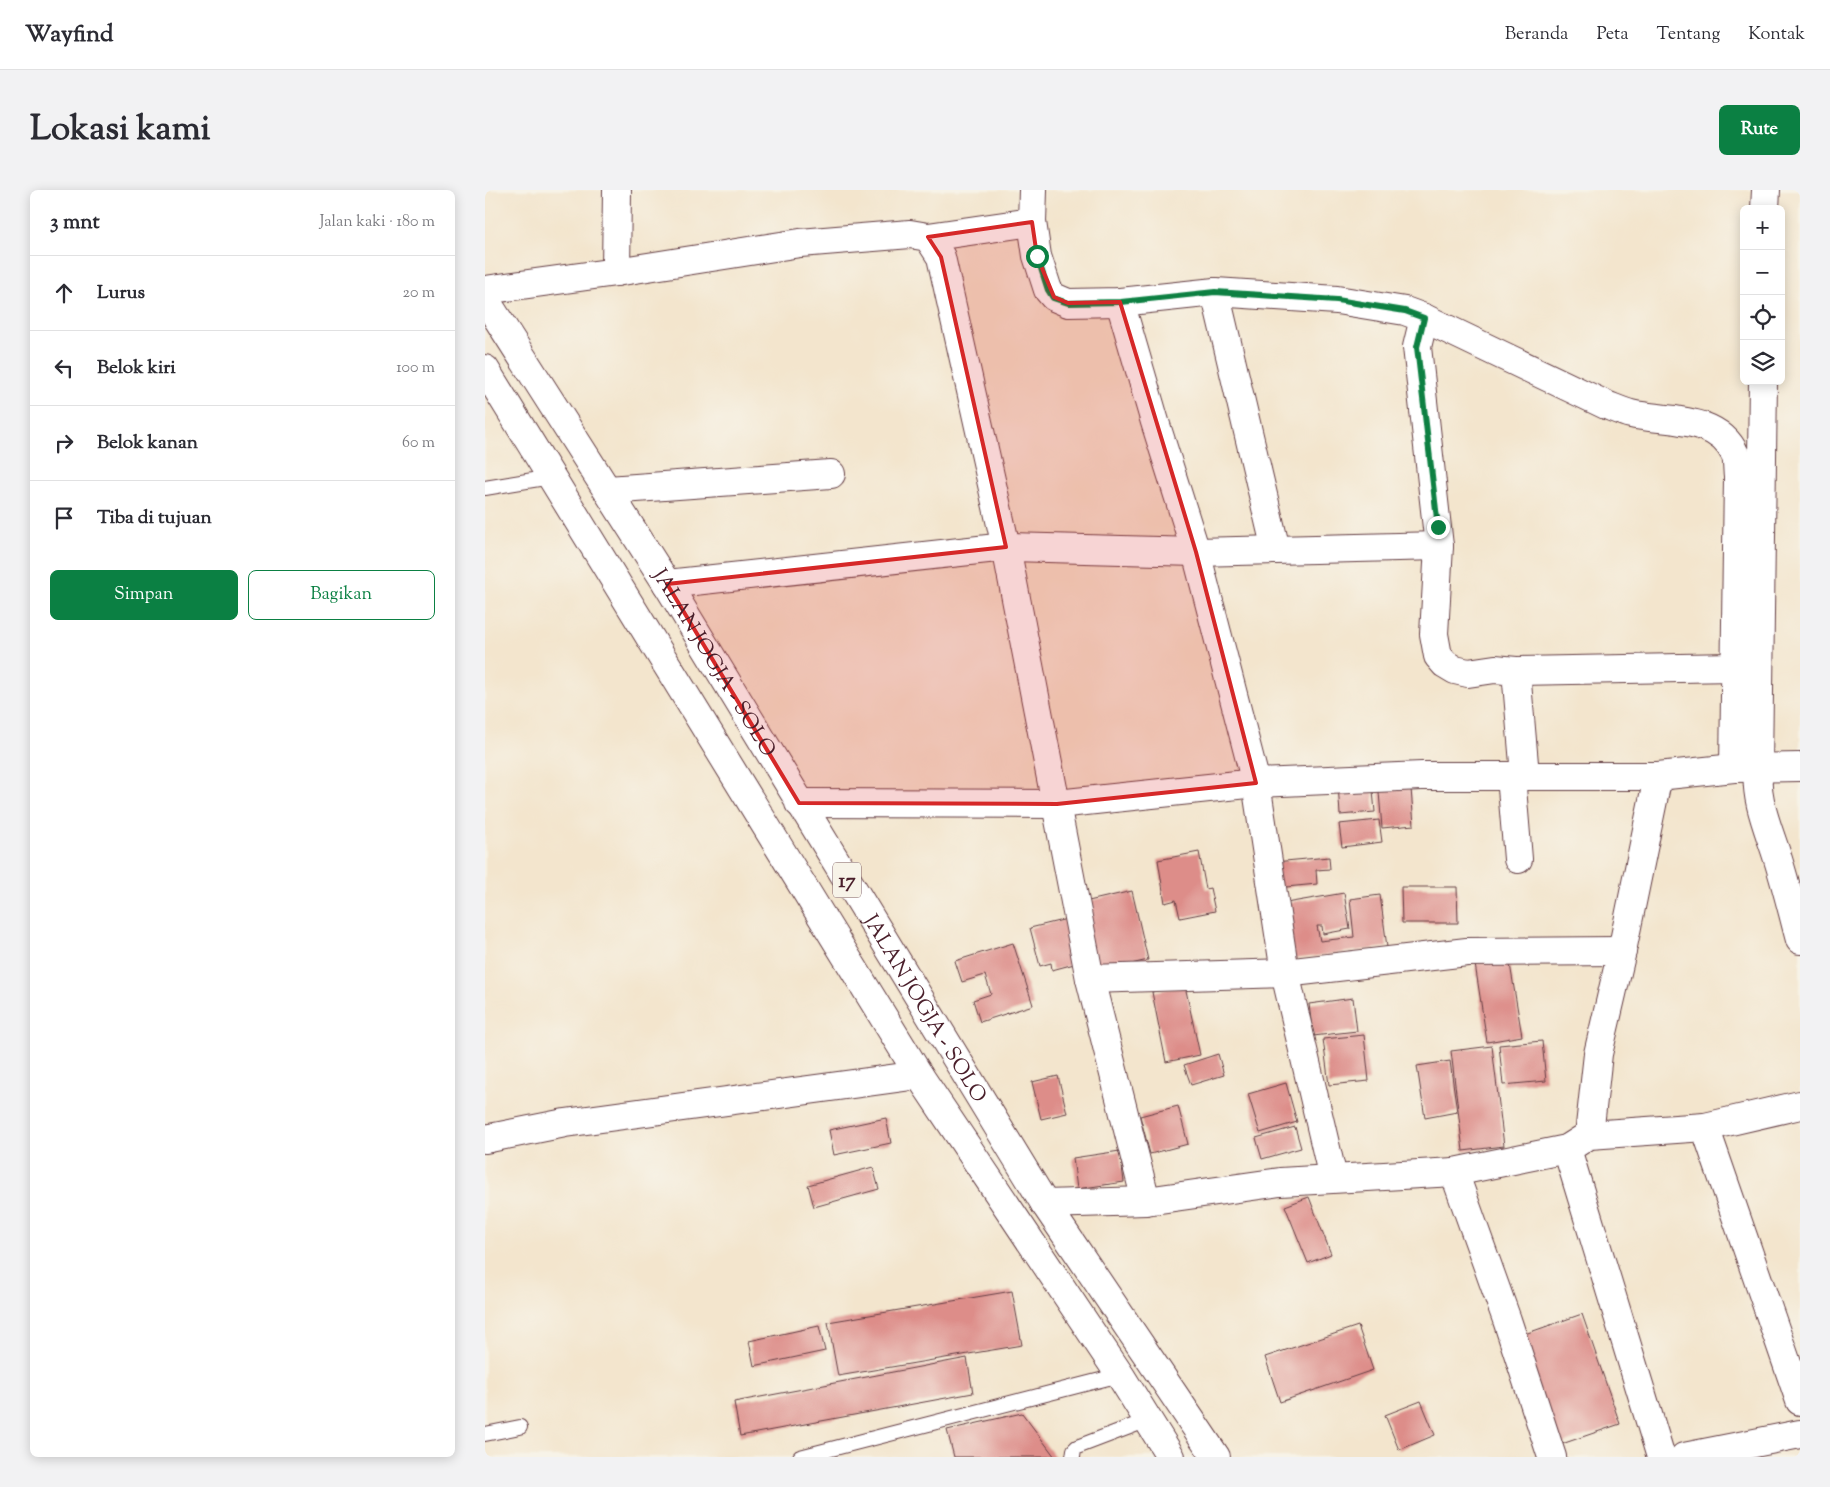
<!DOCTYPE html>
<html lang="id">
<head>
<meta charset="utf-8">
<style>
  body { margin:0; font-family:"Sorts Mill Goudy",serif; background:#f2f2f3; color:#2b2b33 }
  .controls { position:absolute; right:15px; top:15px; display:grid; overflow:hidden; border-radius:8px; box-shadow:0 2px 12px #0003 }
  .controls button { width:45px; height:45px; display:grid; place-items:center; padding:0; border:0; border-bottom:1px solid #e1e1e2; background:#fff; color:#2b2b33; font:25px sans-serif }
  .stop { position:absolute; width:15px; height:15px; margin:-11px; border:4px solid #0b8043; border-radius:50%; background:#fff }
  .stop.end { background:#0b8043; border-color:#fff; box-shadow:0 1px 5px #0008 }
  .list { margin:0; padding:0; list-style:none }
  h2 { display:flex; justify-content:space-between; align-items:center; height:65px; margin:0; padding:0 20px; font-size:21px }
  h2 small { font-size:16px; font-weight:400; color:#7c7c81 }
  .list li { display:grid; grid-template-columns:32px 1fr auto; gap:15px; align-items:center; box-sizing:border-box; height:75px; padding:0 20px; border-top:1px solid #e1e1e2 }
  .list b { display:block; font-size:19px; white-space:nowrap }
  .list em { font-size:16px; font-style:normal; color:#7c7c81 }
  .actions { display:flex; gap:10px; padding:15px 20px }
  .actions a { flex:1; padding:11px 0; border:1px solid #0b8043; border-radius:8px; text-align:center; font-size:18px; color:#0b8043 }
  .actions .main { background:#0b8043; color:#fff }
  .icon { flex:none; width:28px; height:28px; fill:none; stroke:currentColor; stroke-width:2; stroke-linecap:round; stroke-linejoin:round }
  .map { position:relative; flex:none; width:1315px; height:1267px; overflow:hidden; border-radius:8px }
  header { display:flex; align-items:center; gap:30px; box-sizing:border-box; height:70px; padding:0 25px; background:#fff; border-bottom:1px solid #e1e1e2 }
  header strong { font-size:24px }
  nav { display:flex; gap:28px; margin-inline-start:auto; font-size:18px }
  .intro { display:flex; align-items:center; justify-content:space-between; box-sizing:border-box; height:120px; padding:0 30px }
  h1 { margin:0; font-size:35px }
  .button { padding:12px 22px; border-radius:8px; background:#0b8043; color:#fff; font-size:18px; font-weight:700 }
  main { display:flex; gap:30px; padding:0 30px }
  aside { flex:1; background:#fff; border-radius:8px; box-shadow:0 2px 12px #0003 }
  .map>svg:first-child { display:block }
  .building { fill:#dd8d89 }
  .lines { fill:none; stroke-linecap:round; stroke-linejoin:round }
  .service-casing { stroke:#633d43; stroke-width:16 }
  .minor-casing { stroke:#633d43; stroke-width:30 }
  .trunk-casing { stroke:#633d43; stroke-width:30 }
  .service { stroke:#fff; stroke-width:14 }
  .minor { stroke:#fff; stroke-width:28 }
  .trunk { stroke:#fff; stroke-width:28 }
  .route { stroke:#0b8043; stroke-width:6 }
  .marked { fill:#d62828; fill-opacity:0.2; stroke:#d62828; stroke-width:4; stroke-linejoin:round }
  .labels { text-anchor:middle; stroke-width:4; stroke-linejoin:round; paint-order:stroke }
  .shield { fill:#f7f3e8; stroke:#7e5f64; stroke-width:1 }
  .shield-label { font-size:20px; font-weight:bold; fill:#4a1f2b }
  .street-label { font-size:21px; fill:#4a1f2b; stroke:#f7f3e8 }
</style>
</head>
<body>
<header>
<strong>Wayfind</strong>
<nav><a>Beranda</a><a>Peta</a><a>Tentang</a><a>Kontak</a></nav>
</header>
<div class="intro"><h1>Lokasi kami</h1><a class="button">Rute</a></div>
<main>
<aside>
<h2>3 mnt<small>Jalan kaki · 180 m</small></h2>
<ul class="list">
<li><svg class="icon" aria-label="ahead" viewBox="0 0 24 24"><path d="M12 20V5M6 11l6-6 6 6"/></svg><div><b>Lurus</b></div><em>20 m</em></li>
<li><svg class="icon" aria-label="left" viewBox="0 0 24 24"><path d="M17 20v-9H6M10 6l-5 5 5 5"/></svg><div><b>Belok kiri</b></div><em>100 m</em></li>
<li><svg class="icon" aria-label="right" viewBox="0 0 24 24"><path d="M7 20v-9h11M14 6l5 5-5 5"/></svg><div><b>Belok kanan</b></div><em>60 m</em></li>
<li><svg class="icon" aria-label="arrive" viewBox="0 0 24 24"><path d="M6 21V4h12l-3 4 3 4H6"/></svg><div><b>Tiba di tujuan</b></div></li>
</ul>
<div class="actions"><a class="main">Simpan</a><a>Bagikan</a></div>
</aside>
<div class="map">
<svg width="1315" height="1267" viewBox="0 0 1315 1267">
  <rect width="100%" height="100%" fill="#f7f3e8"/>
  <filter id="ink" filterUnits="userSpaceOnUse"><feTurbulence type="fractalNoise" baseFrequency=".02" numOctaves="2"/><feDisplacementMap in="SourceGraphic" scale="10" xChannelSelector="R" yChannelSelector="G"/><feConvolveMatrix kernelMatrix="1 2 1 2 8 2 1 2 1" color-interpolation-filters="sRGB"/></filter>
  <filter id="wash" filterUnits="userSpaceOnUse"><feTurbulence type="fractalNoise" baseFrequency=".0096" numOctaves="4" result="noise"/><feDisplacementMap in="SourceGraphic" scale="20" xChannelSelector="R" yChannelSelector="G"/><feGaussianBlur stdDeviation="1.12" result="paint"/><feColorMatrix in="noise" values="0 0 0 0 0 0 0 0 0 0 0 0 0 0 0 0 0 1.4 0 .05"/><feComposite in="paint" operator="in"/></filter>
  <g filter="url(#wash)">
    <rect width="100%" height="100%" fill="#f3e5cd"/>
    <g id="blocks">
      <g class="building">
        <polygon points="925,587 929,635 897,638 893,590"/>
        <polygon points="887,590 890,622 855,625 853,593"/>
        <polygon points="894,630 897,652 857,657 854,634"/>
        <polygon points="714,662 721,699 725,698 730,721 695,728 691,710 680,713 673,670"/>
        <polygon points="844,667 845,679 831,680 832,694 791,698 789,672"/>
        <polygon points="916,697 972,697 973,733 917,733"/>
        <polygon points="647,701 663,770 611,782 595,713"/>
        <polygon points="859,703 865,739 838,744 837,736 832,736 835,751 869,747 865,709 895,705 902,757 809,769 795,714"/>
        <polygon points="582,729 593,773 567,780 566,773 555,776 545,738"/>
        <polygon points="528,753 548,815 495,832 488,810 506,804 500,785 477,792 470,771"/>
        <polygon points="1024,768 1037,846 1002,852 990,774"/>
        <polygon points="700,796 715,865 681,872 667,802"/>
        <polygon points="868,808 872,841 828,846 824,814"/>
        <polygon points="879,845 884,891 844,895 838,849"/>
        <polygon points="1057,851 1061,891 1018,895 1014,855"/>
        <polygon points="1007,856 1019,956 978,961 966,861"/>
        <polygon points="733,864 739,885 706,895 699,875"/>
        <polygon points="965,871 972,922 940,928 932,876"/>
        <polygon points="573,886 582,923 556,929 547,892"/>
        <polygon points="801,893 812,932 775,943 763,904"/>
        <polygon points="693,916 703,954 665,964 655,926"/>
        <polygon points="401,928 406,953 349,965 344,940"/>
        <polygon points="810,937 816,958 777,969 771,948"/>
        <polygon points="635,961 639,992 592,999 588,968"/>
        <polygon points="388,977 394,999 329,1017 323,995"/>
        <polygon points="824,1007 846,1064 823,1073 800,1016"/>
        <polygon points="527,1101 537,1155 353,1186 343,1132"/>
        <polygon points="1097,1124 1135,1234 1071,1256 1034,1146"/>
        <polygon points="334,1136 340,1161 269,1176 264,1151"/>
        <polygon points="873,1136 888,1180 795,1212 780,1167"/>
        <polygon points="482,1168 488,1203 255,1246 249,1212"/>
        <polygon points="936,1211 950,1245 914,1260 900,1225"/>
        <polygon points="537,1223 570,1267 469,1267 462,1240"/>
      </g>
    </g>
  </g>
  <g filter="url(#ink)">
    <use href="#blocks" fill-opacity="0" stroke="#633d43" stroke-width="1"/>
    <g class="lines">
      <g class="service-casing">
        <g id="service">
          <polyline points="0,298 66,287"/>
          <polyline points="0,1244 35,1237"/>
          <polyline points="315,1267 635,1185"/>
          <polyline points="588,1267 589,1260 592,1257 663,1230"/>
        </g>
      </g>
      <g class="minor-casing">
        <g id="minor">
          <polyline points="548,0 547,32 552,66 563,100 569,107 583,113 635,112 730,102 852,110 920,121 939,128 932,157 954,356 949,444 953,466 960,474 970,480 983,483 1010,479 1031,481 1040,585"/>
          <polyline points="1280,19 1281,0"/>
          <polyline points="443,47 547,32"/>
          <polyline points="131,82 132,0"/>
          <polyline points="0,100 131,82 315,53 425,44 443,47 456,67 521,357 605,789 661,1011"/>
          <polyline points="730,102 791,360"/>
          <polyline points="635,112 670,232 711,362 771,593 800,783 848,988"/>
          <path d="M939,128L1121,215C1129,218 1138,222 1146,224C1181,232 1232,225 1250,264C1253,270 1252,280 1253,287L1249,578"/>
          <path d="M1278,191L1273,578C1270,607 1281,633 1290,660C1300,690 1307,720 1315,750"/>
          <polyline points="123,300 346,284"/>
          <polyline points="182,394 521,357 711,362 954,356"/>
          <polyline points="1031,481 1249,477"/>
          <polyline points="1026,586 1033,669"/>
          <polyline points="314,613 572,614 771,593 937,586 1173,586 1249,578 1315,577"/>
          <polyline points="605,789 800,783 982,762 1137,761"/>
          <polyline points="1220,937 1315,1211"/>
          <polyline points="1104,945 1113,864 1137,761 1173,586"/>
          <polyline points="0,949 80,933 434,885"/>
          <polyline points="1082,959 1176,1267"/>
          <polyline points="969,982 1022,1130 1067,1267"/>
          <polyline points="560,1014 661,1011 795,992 969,982 1082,959 1104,945 1220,937 1315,915"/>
          <polyline points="1199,1267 1315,1244"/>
        </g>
      </g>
      <g class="trunk-casing">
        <g id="trunk">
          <path id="s1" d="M0,109L182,394L560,1014L731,1267"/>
          <polyline points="0,179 434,885 635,1185 686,1267"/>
        </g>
      </g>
      <use href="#service" class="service"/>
      <use href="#minor" class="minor"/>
      <use href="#trunk" class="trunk"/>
    </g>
  </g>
  <g class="lines" filter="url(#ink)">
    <polyline class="route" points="552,66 563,100 568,108 583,113 636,112 730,102 852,110 920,121 939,128 932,157 953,337"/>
  </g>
  <path class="marked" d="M547,32L552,66L569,107L583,113L635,112L711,362L771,593L572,614L314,613L182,394L521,357L456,67L443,47Z"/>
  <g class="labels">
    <rect class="shield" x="348" y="672.5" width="28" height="35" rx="4"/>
    <g class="shield-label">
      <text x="362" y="697">17</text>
    </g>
    <g class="street-label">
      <text dy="7" stroke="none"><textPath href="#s1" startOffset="430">JALAN JOGJA - SOLO</textPath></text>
      <text dy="7" stroke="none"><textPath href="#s1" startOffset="835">JALAN JOGJA - SOLO</textPath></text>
    </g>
  </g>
</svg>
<div class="controls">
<button>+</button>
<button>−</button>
<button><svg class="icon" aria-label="locate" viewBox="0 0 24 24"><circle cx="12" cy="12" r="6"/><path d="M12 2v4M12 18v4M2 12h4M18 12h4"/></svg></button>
<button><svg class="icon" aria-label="layers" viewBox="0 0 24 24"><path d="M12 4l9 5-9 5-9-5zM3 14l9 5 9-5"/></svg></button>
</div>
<div class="stop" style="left:552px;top:66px"></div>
<div class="stop end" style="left:953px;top:337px"></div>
</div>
</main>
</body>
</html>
